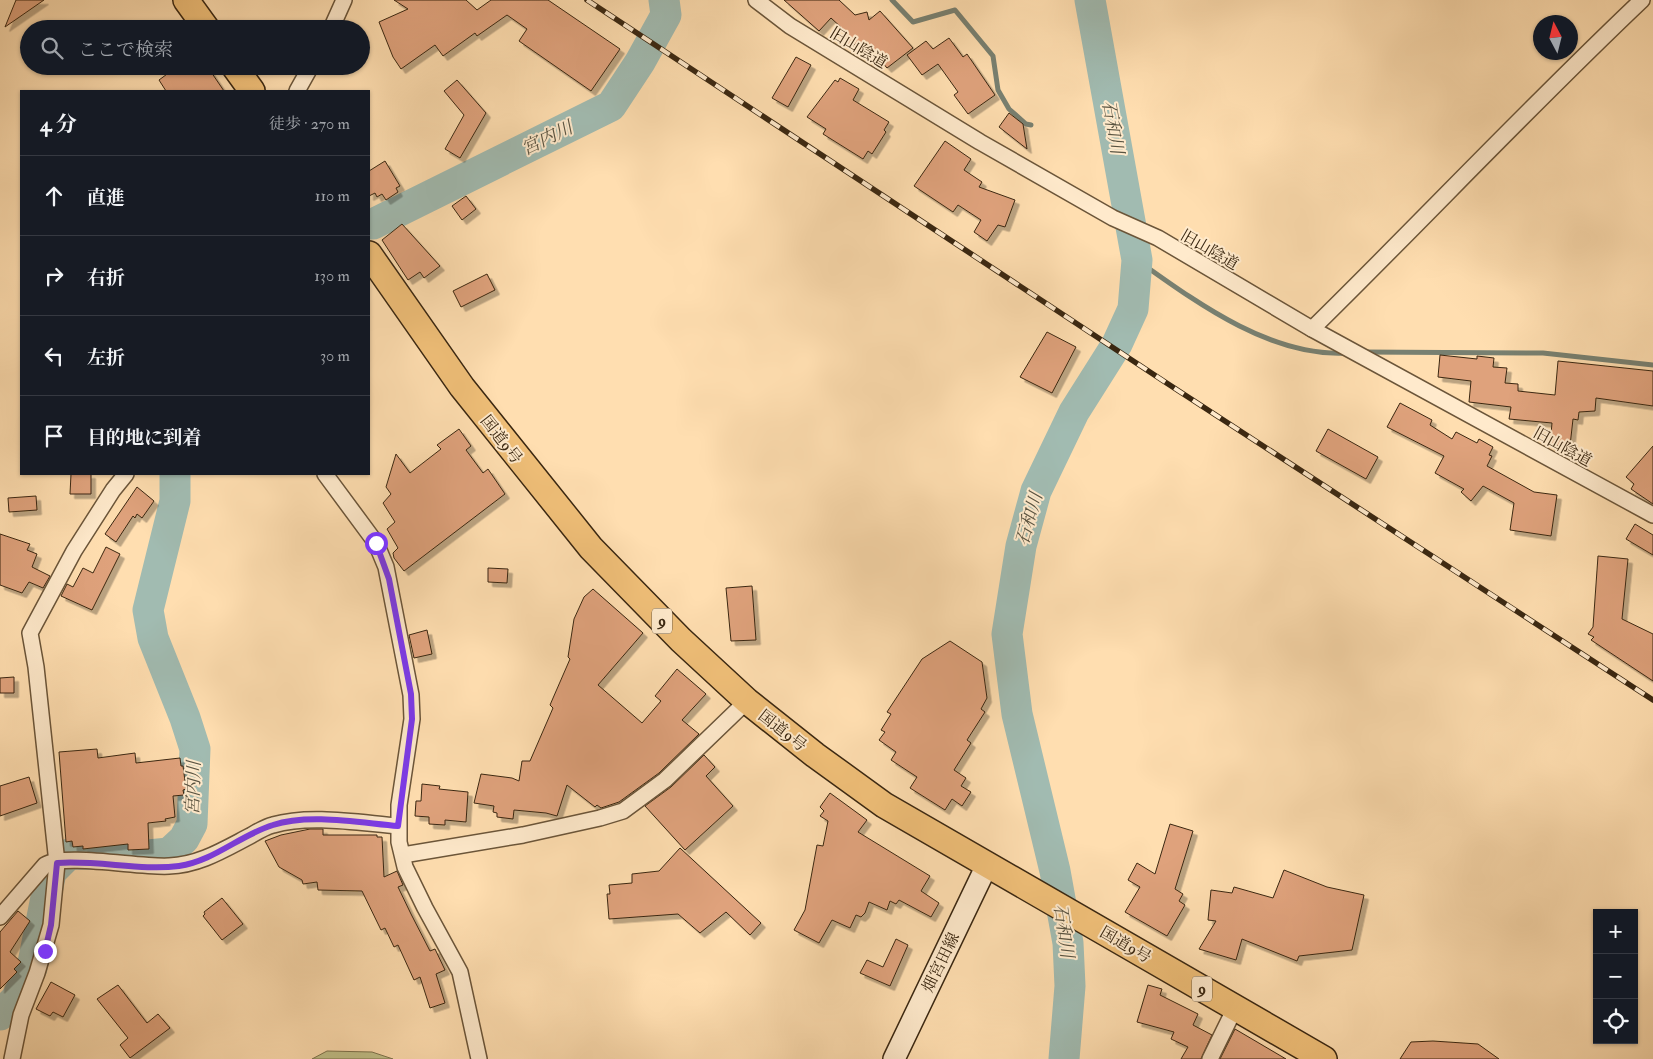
<!DOCTYPE html>
<html lang="ja">
<head>
<meta charset="utf-8">
<style>
  body { margin:0; font-family:"IM FELL Double Pica","Noto Serif JP",serif; background:#242831; color:#f1f3f6 }
  .controls { position:absolute; right:15px; bottom:15px; display:grid; overflow:hidden; border-radius:0px; box-shadow:0 1px 4px #0004 }
  .controls button { width:45px; height:45px; display:grid; place-items:center; padding:0; border:0; border-bottom:1px solid #363941; background:#171b24; color:#f1f3f6; font:25px sans-serif }
  .compass { position:absolute; left:1533px; top:15px; width:45px; height:45px; border-radius:50%; background:#171b24; box-shadow:0 1px 4px #0004; rotate:353deg }
  .stop { position:absolute; width:15px; height:15px; margin:-11px; border:4px solid #7c3aed; border-radius:50%; background:#fff }
  .stop.end { background:#7c3aed; border-color:#fff; box-shadow:0 1px 5px #0008 }
  .list { margin:0; padding:0; list-style:none }
  h2 { display:flex; justify-content:space-between; align-items:center; height:65px; margin:0; padding:0 20px; font-size:21px }
  h2 small { font-size:16px; font-weight:400; color:#9ea1a6 }
  .list li { display:grid; grid-template-columns:32px 1fr auto; gap:15px; align-items:center; box-sizing:border-box; height:80px; padding:0 20px; border-top:1px solid #363941 }
  .list b { display:block; font-size:19px; white-space:nowrap }
  .list em { font-size:16px; font-style:normal; color:#9ea1a6 }
  .icon { flex:none; width:28px; height:28px; fill:none; stroke:currentColor; stroke-width:2; stroke-linecap:round; stroke-linejoin:round }
  .map { position:relative; flex:none; width:1653px; height:1059px; overflow:hidden }
  .search { position:absolute; background:#171b24; box-shadow:0 1px 4px #0004; left:20px; top:20px; width:350px; height:55px; display:flex; align-items:center; gap:12px; box-sizing:border-box; padding:0 18px; border-radius:28px; color:#9ea1a6; font-size:19px }
  .panel { position:absolute; background:#171b24; box-shadow:0 1px 4px #0004; left:20px; top:90px; width:350px; height:385px; border-radius:0px }
  .map>svg:first-child { display:block }
  .green { fill:#c2c18a; stroke:#7e744e }
  .lines { fill:none; stroke-linecap:round; stroke-linejoin:round }
  .stream { stroke:#788071; stroke-width:5 }
  .river { stroke:#a1bbb1; stroke-width:31 }
  .building { fill:#dfa27b; stroke:#3a2711; filter:url(#shadow) }
  .minor-casing { stroke:#6b5539; stroke-width:18 }
  .secondary-casing { stroke:#3a2711; stroke-width:24 }
  .trunk-casing { stroke:#3a2711; stroke-width:28 }
  .minor { stroke:#ffeacc; stroke-width:15 }
  .secondary { stroke:#ffeacc; stroke-width:21 }
  .trunk { stroke:#f0bf78; stroke-width:25 }
  .rail-casing { stroke:#3a2711; stroke-width:5.5 }
  .rail { stroke:#ffeacc; stroke-width:4; stroke-dasharray:11; stroke-linecap:butt }
  .route { stroke:#7c3aed; stroke-width:6 }
  .labels { text-anchor:middle; stroke-width:4; stroke-linejoin:round; paint-order:stroke }
  .shield { fill:#ffeacc; stroke:#756249; stroke-width:1 }
  .shield-label { font-size:15px; font-weight:bold; fill:#3a2711 }
  .street-label { font-size:16px; fill:#3a2711; stroke:#ffeacc }
  .water-label { font-size:18px; font-style:italic; fill:#595341; stroke:#ffeacc }
</style>
</head>
<body>
<div class="map">
<svg width="1653" height="1059" viewBox="0 0 1653 1059">
  <defs>
    <filter id="shadow"><feDropShadow dx="4.5" dy="4.5" stdDeviation="0" flood-color="#0004"/></filter>
  </defs>
  <rect width="100%" height="100%" fill="#ffdeb0"/>
  <filter id="stains"><feTurbulence type="fractalNoise" baseFrequency=".004" numOctaves="4"/><feColorMatrix values="0 0 0 0 .2 0 0 0 0 .09 0 0 0 0 .02 0 0 0 .5 -.17"/></filter>
  <radialGradient id="worn" r=".72"><stop offset=".6" stop-color="#630" stop-opacity="0"/><stop offset="1" stop-color="#630" stop-opacity=".3"/></radialGradient>
  <polygon class="green" points="327,1051 372,1052 393,1059 312,1059"/>
  <g class="lines">
    <g class="stream">
      <polyline points="892,0 913,22 955,10 993,56 998,90 1009,109 1026,124 1031,125"/>
      <path d="M1137,260C1196,302 1270,357 1346,353"/>
      <polyline points="1364,352 1543,353 1653,365"/>
    </g>
    <g class="river">
      <polyline points="373,224 611,106 640,62 666,15 664,0"/>
      <polyline points="0,1015 16,999 32,968 51,872 69,854 148,855 169,853 184,839 192,824 195,749 185,718 153,638 148,610 175,501 175,474"/>
      <polyline points="1064,1059 1070,986 1068,943 1055,871 1017,714 1007,634 1021,546 1036,491 1074,412 1117,344 1133,309 1137,260 1090,0"/>
    </g>
  </g>
  <g class="building">
    <polygon points="16,0 44,0 5,27"/>
    <polygon points="394,0 466,0 477,10 491,0 548,0 620,49 591,91 519,41 527,29 507,15 477,36 475,33 443,56 435,45 401,69 393,57 379,22 408,9"/>
    <polygon points="784,0 839,0 855,15 867,12 869,20 880,11 913,48 887,68 865,42 847,46 844,30 831,18 819,31"/>
    <polygon points="949,38 963,57 967,54 995,95 968,114 954,95 958,92 938,64 922,75 907,55 926,41 933,49"/>
    <polygon points="796,57 811,65 788,107 772,98"/>
    <polygon points="178,66 207,66 224,91 166,91 159,80"/>
    <polygon points="840,78 859,89 853,100 889,122 884,130 886,132 872,154 868,151 863,159 823,134 826,129 807,117 835,80 838,82"/>
    <polygon points="457,80 486,113 460,158 445,149 464,115 444,91"/>
    <polygon points="1009,113 1023,124 1027,149 999,127"/>
    <polygon points="945,141 971,159 964,170 982,182 979,187 1015,200 1005,227 998,225 987,241 974,232 981,220 958,205 953,212 914,186"/>
    <polygon points="385,161 400,186 396,188 398,192 386,200 382,194 377,197 375,193 369,196 369,171"/>
    <polygon points="466,196 476,209 462,220 452,206"/>
    <polygon points="402,224 440,266 424,278 420,272 408,280 382,240"/>
    <polygon points="487,274 495,290 461,307 453,291"/>
    <polygon points="1047,332 1076,347 1052,393 1020,377"/>
    <polygon points="1440,355 1477,359 1477,356 1494,358 1493,367 1507,368 1505,383 1518,384 1518,391 1555,395 1558,361 1653,371 1653,406 1596,398 1595,411 1579,412 1578,420 1573,419 1570,446 1550,445 1552,423 1509,419 1511,407 1469,402 1471,381 1438,377"/>
    <polygon points="1400,403 1432,420 1430,425 1452,439 1456,432 1477,443 1479,439 1493,447 1489,455 1492,456 1487,466 1534,492 1557,495 1551,536 1510,530 1514,503 1483,486 1471,501 1461,492 1464,489 1435,473 1444,456 1387,427"/>
    <polygon points="459,429 471,446 466,450 483,473 488,469 505,494 404,571 394,558 393,553 398,548 387,529 395,522 383,503 391,494 386,487 396,454 410,473 441,449 437,445"/>
    <polygon points="1328,429 1378,457 1366,479 1316,451"/>
    <polygon points="1653,446 1653,504 1631,489 1634,484 1626,477"/>
    <polygon points="71,474 91,474 91,494 70,494"/>
    <polygon points="137,487 154,501 142,518 137,514 135,518 133,516 116,542 105,534"/>
    <polygon points="36,496 37,510 9,512 8,498"/>
    <polygon points="1635,524 1653,535 1653,555 1626,539"/>
    <polygon points="0,534 30,544 27,550 37,554 32,567 50,576 43,588 29,582 22,593 0,585"/>
    <polygon points="106,547 120,554 92,610 61,596 67,584 73,587 83,568 93,573"/>
    <polygon points="1598,556 1628,559 1622,619 1653,634 1653,681 1591,640 1594,637 1588,634 1593,627"/>
    <polygon points="488,568 508,569 507,583 488,582"/>
    <polygon points="752,586 756,640 731,641 726,588"/>
    <polygon points="593,589 643,633 598,685 642,723 661,701 655,696 677,669 706,694 682,720 699,734 659,773 619,802 601,808 597,805 595,807 567,785 557,816 546,813 514,810 513,819 497,817 497,813 493,812 494,806 474,803 481,774 512,778 519,781 522,761 530,761 553,708 550,705 570,659 568,657 574,619 584,597"/>
    <polygon points="427,630 432,654 414,658 409,635"/>
    <polygon points="950,641 982,662 987,698 981,709 985,712 967,740 971,743 954,770 966,778 961,786 971,792 962,806 952,799 945,810 910,788 917,777 891,760 896,752 879,740 885,732 881,730 891,714 887,712 922,659"/>
    <polygon points="14,677 14,693 0,693 0,678"/>
    <polygon points="97,749 98,758 135,753 136,763 180,758 181,766 183,766 186,789 183,790 184,795 173,796 175,817 165,819 166,821 148,823 149,849 128,850 128,844 83,849 83,846 73,847 72,841 66,842 59,752"/>
    <polygon points="704,755 715,767 706,776 733,806 685,850 645,806 671,787"/>
    <polygon points="29,777 37,803 0,816 0,786"/>
    <polygon points="422,784 440,786 439,789 468,792 466,822 445,820 445,825 429,824 429,817 415,816 416,801 421,801"/>
    <polygon points="830,793 867,820 858,832 930,876 921,891 939,903 931,917 899,900 896,904 890,901 887,910 869,902 865,913 861,917 856,915 850,928 832,920 819,943 794,930 805,910 817,845 823,846 828,821 820,816 824,811 820,807"/>
    <polygon points="1170,824 1193,831 1175,889 1183,894 1179,901 1185,905 1167,936 1125,912 1140,887 1128,880 1129,878 1137,863 1155,874"/>
    <polygon points="310,829 323,829 323,835 377,835 377,837 382,837 384,877 397,871 403,885 398,887 411,914 430,951 435,949 445,970 436,974 445,1003 430,1008 420,977 414,980 398,945 394,947 385,928 381,930 362,891 318,890 317,882 303,884 302,880 279,867 265,841 281,835"/>
    <polygon points="680,848 761,923 750,935 726,912 700,933 678,914 609,919 607,894 610,894 609,885 632,883 632,874 659,871"/>
    <polygon points="1284,870 1327,887 1364,895 1352,950 1299,956 1297,961 1242,939 1236,960 1199,949 1216,921 1208,920 1211,890 1232,893 1234,887 1273,898"/>
    <polygon points="222,898 243,924 222,940 203,916 205,914 204,912"/>
    <polygon points="18,911 30,921 10,952 21,962 14,969 17,972 0,989 0,932"/>
    <polygon points="896,939 908,945 890,986 860,973 867,960 883,967"/>
    <polygon points="51,982 75,995 63,1017 53,1012 50,1016 36,1009"/>
    <polygon points="118,985 147,1023 158,1014 170,1028 130,1058 120,1045 128,1038 97,999"/>
    <polygon points="1148,985 1162,989 1160,995 1198,1014 1193,1025 1212,1035 1201,1059 1181,1059 1188,1047 1171,1039 1174,1032 1137,1022"/>
    <polygon points="1235,1029 1286,1059 1220,1059"/>
    <polygon points="1433,1041 1478,1044 1499,1059 1400,1059 1411,1042"/>
  </g>
  <g class="lines">
    <g class="minor-casing">
      <g id="minor">
        <polyline points="756,0 790,26 980,142 1113,218 1158,238 1312,329 1653,515"/>
        <polyline points="331,29 344,0"/>
        <polyline points="297,91 311,66"/>
        <path d="M1312,329C1423,220 1529,107 1642,0"/>
        <polyline points="325,474 376,543 386,567 411,695 412,719 399,805 399,842 405,867 425,908 460,972 479,1059"/>
        <polyline points="403,855 523,835 600,818 623,811 665,780 747,701"/>
        <path d="M0,917L45,865C65,853 141,868 169,866C199,865 223,850 250,836C257,832 265,827 273,825C310,814 360,823 398,826"/>
        <polyline points="12,1059 21,1015 37,973 51,925 57,863 36,667 30,633 74,551 113,490 126,474"/>
        <polyline points="1210,1059 1235,1008"/>
      </g>
    </g>
    <g class="secondary-casing">
      <polyline id="secondary" points="894,1059 987,865"/>
    </g>
    <g class="trunk-casing">
      <g id="trunk">
        <polyline points="186,0 207,29"/>
        <polyline points="234,66 252,91"/>
        <polyline points="369,254 462,387 591,548 681,640 747,701 815,755 884,805 1324,1059"/>
      </g>
    </g>
    <use href="#minor" class="minor"/>
    <use href="#secondary" class="secondary"/>
    <use href="#trunk" class="trunk"/>
    <g class="rail-casing">
      <polyline id="rail" points="587,0 1162,380 1653,700"/>
    </g>
    <use href="#rail" class="rail"/>
  </g>
  <g class="lines">
    <path class="route" d="M45,951L51,925L57,863C98,860 141,871 179,866C214,861 240,835 273,825C309,813 361,823 398,826L412,719L411,694L389,579L376,543"/>
  </g>
  <g class="labels">
    <g class="shield">
      <rect x="652" y="608.5" width="20" height="25" rx="4"/>
      <rect x="1192" y="976.5" width="20" height="25" rx="4"/>
    </g>
    <g class="shield-label">
      <text x="662" y="626">9</text>
      <text x="1202" y="994">9</text>
    </g>
    <g class="street-label">
      <text transform="translate(859 47) rotate(31)" y="6">旧山陰道</text>
      <text transform="translate(1210 249) rotate(30)" y="6">旧山陰道</text>
      <text transform="translate(502 439) rotate(52)" y="6">国道9号</text>
      <text transform="translate(1563 446) rotate(29)" y="6">旧山陰道</text>
      <text transform="translate(783 730) rotate(38)" y="6">国道9号</text>
      <text transform="translate(1126 944) rotate(30)" y="6">国道9号</text>
      <text transform="translate(940 962) rotate(-64)" y="6">畑宮田線</text>
    </g>
    <g class="water-label">
      <text transform="translate(1113 127) rotate(80)" y="6">石和川</text>
      <text transform="translate(547 138) rotate(-26)" y="6">宮内川</text>
      <text transform="translate(1029 519) rotate(-74)" y="6">石和川</text>
      <text transform="translate(193 788) rotate(-88)" y="6">宮内川</text>
      <text transform="translate(1064 931) rotate(82)" y="6">石和川</text>
    </g>
  </g>
  <rect width="100%" height="100%" filter="url(#stains)"/>
  <rect width="100%" height="100%" fill="url(#worn)"/>
</svg>
<div class="controls">
<button>+</button>
<button>−</button>
<button><svg class="icon" aria-label="locate" viewBox="0 0 24 24"><circle cx="12" cy="12" r="6"/><path d="M12 2v4M12 18v4M2 12h4M18 12h4"/></svg></button>
</div>
<svg class="compass" viewBox="-18 -18 36 36"><path d="M0-13l5 13h-10z" fill="#e53935"/><path d="M0 13l5-13h-10z" fill="#9ea1a6"/></svg>
<div class="stop" style="left:376px;top:543px"></div>
<div class="stop end" style="left:45px;top:951px"></div>
<div class="search"><svg class="icon" aria-label="search" viewBox="0 0 24 24"><circle cx="10" cy="10" r="6"/><path d="M15 15l6 6"/></svg>ここで検索</div>
<section class="panel">
<h2>4 分<small>徒歩 · 270 m</small></h2>
<ul class="list">
<li><svg class="icon" aria-label="ahead" viewBox="0 0 24 24"><path d="M12 20V5M6 11l6-6 6 6"/></svg><div><b>直進</b></div><em>110 m</em></li>
<li><svg class="icon" aria-label="right" viewBox="0 0 24 24"><path d="M7 20v-9h11M14 6l5 5-5 5"/></svg><div><b>右折</b></div><em>130 m</em></li>
<li><svg class="icon" aria-label="left" viewBox="0 0 24 24"><path d="M17 20v-9H6M10 6l-5 5 5 5"/></svg><div><b>左折</b></div><em>30 m</em></li>
<li><svg class="icon" aria-label="arrive" viewBox="0 0 24 24"><path d="M6 21V4h12l-3 4 3 4H6"/></svg><div><b>目的地に到着</b></div></li>
</ul>
</section>
</div>
</body>
</html>
